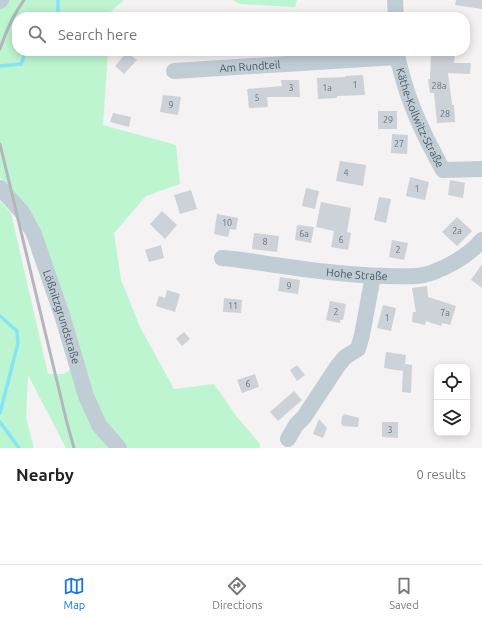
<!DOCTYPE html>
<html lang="en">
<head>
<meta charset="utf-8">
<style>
  body { margin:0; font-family:Ubuntu,sans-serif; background:#f6f6f6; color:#222 }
  .controls { position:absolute; right:12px; bottom:12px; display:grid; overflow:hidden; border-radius:8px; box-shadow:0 2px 10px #0003 }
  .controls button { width:36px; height:36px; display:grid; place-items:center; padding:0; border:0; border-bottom:1px solid #e0e0e0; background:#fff; color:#222; font:20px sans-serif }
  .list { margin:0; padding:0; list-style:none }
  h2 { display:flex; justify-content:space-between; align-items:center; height:52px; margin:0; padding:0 16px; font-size:17px }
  h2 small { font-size:13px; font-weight:400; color:#767676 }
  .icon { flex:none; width:22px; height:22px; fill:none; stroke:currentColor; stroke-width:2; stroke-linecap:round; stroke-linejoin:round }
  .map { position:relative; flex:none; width:482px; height:448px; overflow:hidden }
  .search { position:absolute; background:#fff; box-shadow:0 2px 10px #0003; left:12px; right:12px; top:12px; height:44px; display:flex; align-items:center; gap:10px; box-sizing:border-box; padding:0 14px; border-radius:16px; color:#767676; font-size:15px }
  .sheet { height:116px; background:#fff }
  nav { display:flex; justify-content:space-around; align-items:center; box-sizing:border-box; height:56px; border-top:1px solid #e0e0e0; background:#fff; font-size:11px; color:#767676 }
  nav a { display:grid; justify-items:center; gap:2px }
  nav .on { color:#1a73e8 }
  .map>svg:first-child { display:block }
  .green { fill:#bdf5d0 }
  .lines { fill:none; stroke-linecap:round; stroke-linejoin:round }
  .stream { stroke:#85e5f7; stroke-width:3.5 }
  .building { fill:#cdd1d8 }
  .minor { stroke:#c1cdd5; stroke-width:16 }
  .rail { stroke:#b3b7bd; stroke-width:3 }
  .labels { text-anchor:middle; stroke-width:3.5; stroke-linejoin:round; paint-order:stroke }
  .number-label { font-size:9px; fill:#687580 }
  .street-label { font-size:11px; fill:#475662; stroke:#fff }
</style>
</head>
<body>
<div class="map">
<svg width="482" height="448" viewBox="0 0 482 448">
  <rect width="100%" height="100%" fill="#f4f2f2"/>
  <g class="green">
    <polygon points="7,0 124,0 110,12 110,17 17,17 17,51 108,51 103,125 176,145 180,184 146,196 114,233 121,280 140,327 174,389 214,384 237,417 260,444 260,448 66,448 28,375 26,418 34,448 0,448 0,201 11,213 48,374 64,374 82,360 17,200 0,177 0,7"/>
    <polygon points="233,0 297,0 295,7 239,4"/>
  </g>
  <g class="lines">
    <g class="stream">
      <polyline points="58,0 58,17"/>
      <polyline points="0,66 21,64 26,51"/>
      <polyline points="0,316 17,331 18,343 0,413"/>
      <polyline points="0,422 19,448"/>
    </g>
  </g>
  <g class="building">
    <polygon points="456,0 482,0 482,9 455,5"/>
    <polygon points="431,51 455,51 454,63 471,63 470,74 448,73 452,105 454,105 455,122 437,123 434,93 430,93 428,79 430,79"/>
    <polygon points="127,52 137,60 124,74 115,66"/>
    <polygon points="363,75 365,95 337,96 337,98 318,99 317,78 346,77 345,76"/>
    <polygon points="281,80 299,80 300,97 267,97 268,107 249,108 247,89 282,86"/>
    <polygon points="163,95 181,97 178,115 160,112"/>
    <rect x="378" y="111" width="19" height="18"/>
    <polygon points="113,113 131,117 129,127 110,122"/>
    <polygon points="392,134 408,135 407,154 391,153"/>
    <polygon points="340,161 366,165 363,186 336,181"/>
    <polygon points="410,177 429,182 425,200 406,196"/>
    <polygon points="450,180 465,183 463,198 448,195"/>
    <polygon points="306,188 319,191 315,209 302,206"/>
    <polygon points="191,190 197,209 180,214 174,195"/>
    <polygon points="379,197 391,199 386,223 374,220"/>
    <polygon points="321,202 351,208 347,232 351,233 348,250 331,247 334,231 316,227"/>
    <polygon points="162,211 177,225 165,239 150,224"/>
    <polygon points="217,214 238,218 236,230 230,229 228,237 214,234"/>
    <polygon points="457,217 472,231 457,246 442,232"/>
    <polygon points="297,225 314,227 311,243 295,240"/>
    <polygon points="254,233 279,236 277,252 252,249"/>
    <polygon points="392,240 408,243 404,260 389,257"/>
    <polygon points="161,245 164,258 149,262 145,250"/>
    <polygon points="482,264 482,288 471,280"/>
    <polygon points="280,277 300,280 298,294 278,291"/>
    <polygon points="427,286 428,297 456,306 450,325 442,323 441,326 426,321 425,325 412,322 413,312 416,312 412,288"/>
    <polygon points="167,290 180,294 175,312 156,306 159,296 165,298"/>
    <polygon points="224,298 242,300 241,313 223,312"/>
    <polygon points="330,301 346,304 343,320 340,320 340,323 326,320"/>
    <polygon points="383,305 396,308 391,331 377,328"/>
    <polygon points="184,332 190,339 182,346 176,339"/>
    <polygon points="386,352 406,355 405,364 412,365 411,393 402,392 403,371 384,368"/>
    <polygon points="297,365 305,375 297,381 290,370"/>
    <polygon points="255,374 259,387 242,393 237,380"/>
    <polygon points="294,391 302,400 278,421 270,412"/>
    <polygon points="344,414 359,418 358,427 343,426 341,423 342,416 343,416"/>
    <polygon points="319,419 327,428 323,438 313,434"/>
    <polygon points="382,422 398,422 398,438 382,437"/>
  </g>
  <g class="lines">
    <g class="minor">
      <polyline points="395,0 396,17"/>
      <polyline points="0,1 1,0"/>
      <path id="s1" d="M397,51C397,59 400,67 402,75C411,109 426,139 443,170L482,169"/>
      <path id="s2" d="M174,71L397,57"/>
      <path id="s3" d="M0,188L22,212L34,234L63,318L86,396L99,425L119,448"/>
      <path id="s4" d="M222,258L234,259C284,266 335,275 386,276C401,276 417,278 431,273C450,266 469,255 482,240"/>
      <polyline points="288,439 296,425 304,417 337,367 345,357 358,349 362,335 373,276"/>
    </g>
    <g class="rail">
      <path d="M0,49C6,31 13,15 24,0"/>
      <polyline points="0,144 67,423 74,448"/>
    </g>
  </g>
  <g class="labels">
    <g class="number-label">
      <text x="355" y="88">1</text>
      <text x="439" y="89">28a</text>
      <text x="291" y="91">3</text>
      <text x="327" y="91">1a</text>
      <text x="257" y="101">5</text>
      <text x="171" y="108">9</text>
      <text x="445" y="117">28</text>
      <text x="388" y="123">29</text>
      <text x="399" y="147">27</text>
      <text x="346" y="176">4</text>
      <text x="417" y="192">1</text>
      <text x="227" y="226">10</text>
      <text x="457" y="234">2a</text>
      <text x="304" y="237">6a</text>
      <text x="341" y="243">6</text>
      <text x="265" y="245">8</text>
      <text x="398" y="253">2</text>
      <text x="289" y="289">9</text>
      <text x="233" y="309">11</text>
      <text x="336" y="315">2</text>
      <text x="445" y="316">7a</text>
      <text x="387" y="321">1</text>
      <text x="248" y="387">6</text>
      <text x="390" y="433">3</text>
    </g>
    <g class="street-label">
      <text dy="4" stroke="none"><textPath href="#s2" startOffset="76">Am Rundteil</textPath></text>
      <text dy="4" stroke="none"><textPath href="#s1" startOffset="71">Käthe-Kollwitz-Straße</textPath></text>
      <text dy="4" stroke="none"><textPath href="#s4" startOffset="136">Hohe Straße</textPath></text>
      <text dy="4" stroke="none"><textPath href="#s3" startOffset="145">Lößnitzgrundstraße</textPath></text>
    </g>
  </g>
</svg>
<div class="controls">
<button><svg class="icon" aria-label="locate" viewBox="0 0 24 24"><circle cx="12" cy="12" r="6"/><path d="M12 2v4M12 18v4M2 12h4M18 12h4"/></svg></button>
<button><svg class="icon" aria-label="layers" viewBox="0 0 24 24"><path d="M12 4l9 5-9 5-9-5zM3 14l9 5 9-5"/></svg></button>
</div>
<div class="search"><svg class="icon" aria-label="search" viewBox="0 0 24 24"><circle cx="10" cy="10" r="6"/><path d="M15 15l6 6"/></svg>Search here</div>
</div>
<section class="sheet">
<h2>Nearby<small>0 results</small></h2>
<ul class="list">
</ul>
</section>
<nav>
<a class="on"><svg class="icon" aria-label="map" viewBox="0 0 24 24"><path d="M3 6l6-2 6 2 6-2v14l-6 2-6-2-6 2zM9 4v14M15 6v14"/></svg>Map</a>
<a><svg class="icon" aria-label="directions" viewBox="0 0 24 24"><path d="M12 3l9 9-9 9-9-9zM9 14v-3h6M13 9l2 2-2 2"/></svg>Directions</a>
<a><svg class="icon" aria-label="saved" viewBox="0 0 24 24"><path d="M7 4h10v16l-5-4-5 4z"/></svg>Saved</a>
</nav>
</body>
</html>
